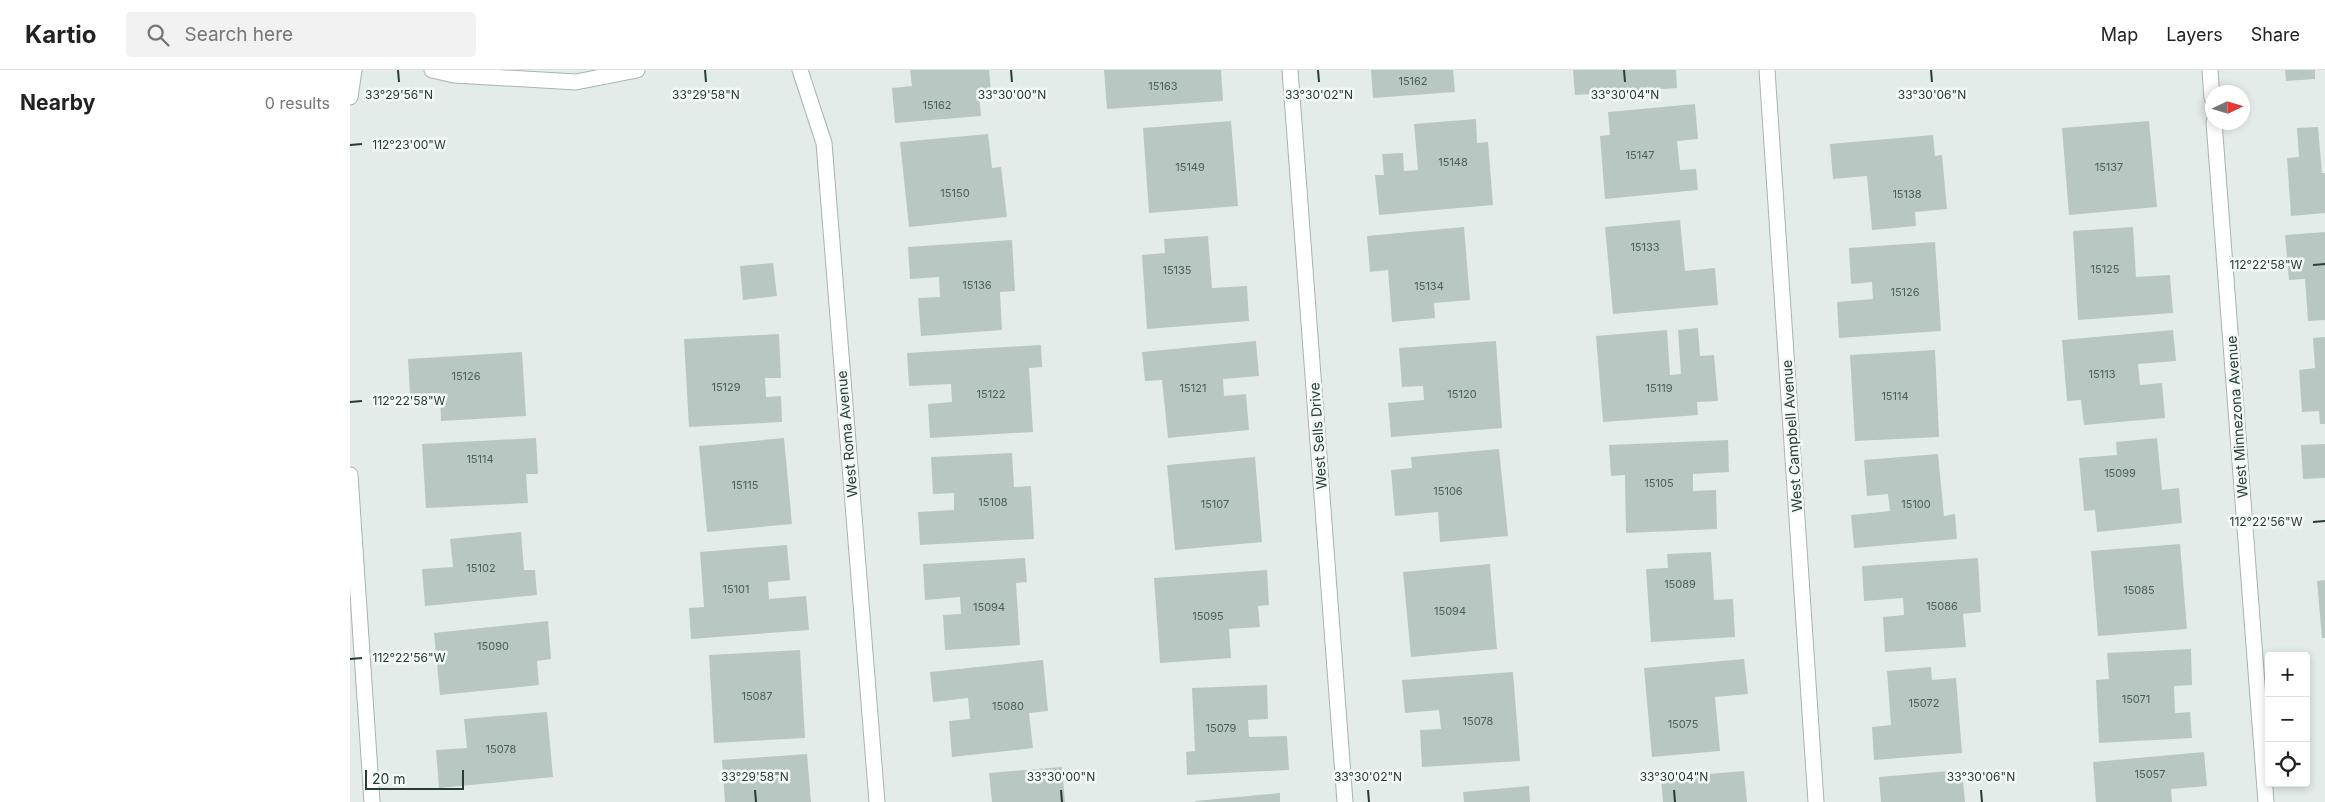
<!DOCTYPE html>
<html lang="en">
<head>
<meta charset="utf-8">
<style>
  body { margin:0; font-family:Inter,sans-serif; background:#f2f2f2; color:#222 }
  .controls { position:absolute; right:15px; bottom:15px; display:grid; overflow:hidden; border-radius:5px; box-shadow:0 2px 8px #0003 }
  .controls button { width:45px; height:45px; display:grid; place-items:center; padding:0; border:0; border-bottom:1px solid #e0e0e0; background:#fff; color:#222; font:25px sans-serif }
  .compass { position:absolute; left:1855px; top:15px; width:45px; height:45px; border-radius:50%; background:#fff; box-shadow:0 2px 8px #0003; rotate:86deg }
  .scale { position:absolute; left:15px; bottom:12px; width:99px; box-sizing:border-box; padding-left:5px; border:2px solid #253c37; border-top:0; font-size:14px; line-height:18px; white-space:nowrap; color:#253c37; -webkit-text-stroke:4px #f4f9f7; paint-order:stroke }
  .list { margin:0; padding:0; list-style:none }
  h2 { display:flex; justify-content:space-between; align-items:center; height:65px; margin:0; padding:0 20px; font-size:21px }
  h2 small { font-size:16px; font-weight:400; color:#767676 }
  .icon { flex:none; width:28px; height:28px; fill:none; stroke:currentColor; stroke-width:2; stroke-linecap:round; stroke-linejoin:round }
  .map { position:relative; flex:none; width:1975px; height:732px; overflow:hidden }
  header { display:flex; align-items:center; gap:30px; box-sizing:border-box; height:70px; padding:0 25px; background:#fff; border-bottom:1px solid #e0e0e0 }
  header strong { font-size:24px }
  nav { display:flex; gap:28px; margin-inline-start:auto; font-size:18px }
  .search { width:350px; height:45px; background:#f2f2f2; display:flex; align-items:center; gap:12px; box-sizing:border-box; padding:0 18px; border-radius:5px; color:#767676; font-size:19px }
  main { display:flex }
  aside { flex:1; background:#fff }
  .map>svg:first-child { display:block }
  .building { fill:#b9c7c2 }
  .lines { fill:none; stroke-linecap:round; stroke-linejoin:round }
  .minor-casing { stroke:#a7b4b0; stroke-width:17 }
  .minor { stroke:#fff; stroke-width:15 }
  .ticks { fill:none; stroke:#253c37; stroke-width:2 }
  .labels { text-anchor:middle; stroke-width:5; stroke-linejoin:round; paint-order:stroke }
  .number-label { font-size:11px; fill:#4a5f5a }
  .street-label { font-size:14px; fill:#253c37; stroke:#f4f9f7 }
  .ticks-label { font-size:12px; text-anchor:middle; fill:#253c37; stroke:#f4f9f7; stroke-width:5; stroke-linejoin:round; paint-order:stroke }
</style>
</head>
<body>
<header>
<strong>Kartio</strong>
<div class="search"><svg class="icon" aria-label="search" viewBox="0 0 24 24"><circle cx="10" cy="10" r="6"/><path d="M15 15l6 6"/></svg>Search here</div>
<nav><a>Map</a><a>Layers</a><a>Share</a></nav>
</header>
<main>
<aside>
<h2>Nearby<small>0 results</small></h2>
<ul class="list">
</ul>
</aside>
<div class="map">
<svg width="1975" height="732" viewBox="0 0 1975 732">
  <rect width="100%" height="100%" fill="#e4ece9"/>
  <g class="building">
    <polygon points="560,0 639,0 641,22 629,23 631,46 545,53 542,18 562,16"/>
    <polygon points="754,0 871,0 873,31 757,39"/>
    <polygon points="1021,0 1103,0 1105,22 1023,28"/>
    <polygon points="1223,0 1326,0 1327,18 1225,25"/>
    <polygon points="1935,0 1965,0 1965,9 1936,11"/>
    <polygon points="1345,34 1348,69 1327,71 1330,100 1346,99 1348,120 1255,129 1250,66 1260,65 1258,42"/>
    <polygon points="1126,49 1127,73 1138,72 1143,135 1029,145 1025,105 1034,105 1032,84 1053,83 1054,101 1068,100 1064,54"/>
    <polygon points="881,51 888,136 799,143 793,58"/>
    <polygon points="1799,51 1807,137 1719,145 1712,58"/>
    <polygon points="1968,57 1972,103 1975,103 1975,143 1941,146 1937,88 1949,87 1947,58"/>
    <polygon points="638,64 642,98 651,97 657,147 559,157 550,72"/>
    <polygon points="1583,65 1585,86 1592,85 1597,139 1565,142 1566,156 1522,160 1517,106 1483,109 1480,74"/>
    <polygon points="1330,150 1335,201 1365,198 1368,235 1263,244 1255,157"/>
    <polygon points="1114,157 1120,230 1084,233 1085,248 1042,252 1038,200 1020,202 1017,166"/>
    <polygon points="1783,157 1786,207 1820,205 1823,243 1728,250 1723,161"/>
    <polygon points="1975,162 1975,250 1958,251 1955,209 1939,210 1935,165"/>
    <polygon points="858,166 862,218 897,216 899,251 797,259 792,185 815,183 814,169"/>
    <polygon points="662,170 665,221 650,222 652,260 571,266 568,228 590,227 589,207 560,209 558,177"/>
    <polygon points="1585,172 1591,261 1489,268 1487,232 1523,229 1522,212 1501,214 1499,178"/>
    <polygon points="423,193 427,226 393,230 390,196"/>
    <polygon points="1348,258 1350,286 1364,285 1368,331 1347,332 1348,345 1253,352 1246,266 1317,260 1320,305 1331,304 1328,260"/>
    <polygon points="1823,260 1826,291 1788,294 1790,315 1812,313 1815,348 1734,355 1731,330 1717,331 1712,270"/>
    <polygon points="429,264 431,308 415,308 416,327 431,326 432,352 339,357 334,269"/>
    <polygon points="1975,267 1975,354 1970,354 1969,341 1952,342 1949,300 1965,298 1963,268"/>
    <polygon points="906,271 909,306 873,309 874,326 896,324 899,360 818,368 812,310 795,311 792,282"/>
    <polygon points="1146,271 1152,358 1041,367 1038,333 1074,330 1073,316 1052,317 1049,278"/>
    <polygon points="691,275 692,297 679,298 683,362 580,368 578,334 602,332 601,314 559,316 557,283"/>
    <polygon points="1585,280 1589,367 1505,371 1500,285"/>
    <polygon points="172,282 176,346 91,351 90,323 60,324 58,289"/>
    <polygon points="186,368 188,404 176,404 178,433 76,438 72,374"/>
    <polygon points="434,368 442,454 357,462 349,376"/>
    <polygon points="1807,368 1812,420 1829,418 1832,453 1747,462 1745,440 1734,441 1729,388 1767,385 1766,372"/>
    <polygon points="1378,370 1379,402 1343,404 1343,421 1366,420 1367,459 1276,463 1275,405 1261,406 1259,375"/>
    <polygon points="1975,374 1975,408 1953,409 1951,375"/>
    <polygon points="1149,379 1158,466 1090,472 1088,442 1045,446 1041,400 1062,398 1061,387"/>
    <polygon points="662,383 664,417 681,416 684,469 570,475 568,442 604,440 604,423 583,424 581,387"/>
    <polygon points="1588,384 1594,446 1605,444 1607,469 1504,478 1501,445 1540,441 1538,424 1517,426 1514,390"/>
    <polygon points="905,387 912,472 825,480 817,395"/>
    <polygon points="171,462 174,500 185,500 187,525 75,536 72,499 103,497 100,469"/>
    <polygon points="1830,474 1837,559 1748,566 1741,481"/>
    <polygon points="437,475 440,510 418,512 419,529 456,526 459,560 341,569 339,538 354,537 350,482"/>
    <polygon points="1361,482 1364,530 1383,529 1385,567 1301,572 1296,499 1318,498 1317,484"/>
    <polygon points="675,488 677,512 666,513 670,575 595,580 593,545 611,544 610,527 575,530 573,494"/>
    <polygon points="1628,488 1631,542 1613,544 1616,577 1535,582 1533,547 1554,545 1553,528 1514,531 1512,496"/>
    <polygon points="1140,494 1147,579 1061,587 1053,502"/>
    <polygon points="917,500 919,535 908,536 910,557 879,559 881,588 810,593 804,508"/>
    <polygon points="1975,510 1975,568 1972,568 1967,511"/>
    <polygon points="198,551 201,589 187,591 189,615 90,625 84,563"/>
    <polygon points="1841,579 1842,615 1824,616 1825,643 1840,642 1842,668 1749,673 1746,610 1759,609 1757,583"/>
    <polygon points="450,580 455,668 364,673 359,585"/>
    <polygon points="1394,589 1398,624 1365,627 1370,681 1302,687 1294,598"/>
    <polygon points="693,590 698,641 679,643 683,678 602,687 599,651 620,649 618,628 583,632 580,602"/>
    <polygon points="1581,597 1582,610 1606,608 1612,683 1524,690 1522,657 1541,655 1537,601"/>
    <polygon points="1163,602 1170,691 1072,697 1070,660 1091,659 1089,640 1055,643 1052,610"/>
    <polygon points="917,615 918,649 898,650 899,667 937,666 939,700 837,705 836,682 845,681 842,618"/>
    <polygon points="197,642 203,707 89,718 86,680 117,678 114,649"/>
    <polygon points="1854,682 1857,716 1821,719 1822,732 1746,732 1743,692"/>
    <polygon points="457,684 461,732 375,732 372,690"/>
    <polygon points="712,697 715,732 642,732 639,703"/>
    <polygon points="1612,700 1615,732 1531,732 1529,707"/>
    <polygon points="1394,701 1397,732 1313,732 1311,708"/>
    <polygon points="1179,716 1180,732 1114,732 1113,722"/>
    <polygon points="930,723 930,732 846,732 845,731"/>
  </g>
  <g class="lines">
    <g class="minor-casing">
      <g id="minor">
        <polyline points="82,0 104,5 226,12 287,0"/>
        <polyline points="450,0 474,73 527,732"/>
        <polyline points="940,0 995,732"/>
        <polyline points="1417,0 1466,732"/>
        <polyline points="1860,0 1862,28"/>
        <polyline points="0,27 4,0"/>
        <polyline points="1864,52 1916,732"/>
        <polyline points="0,405 22,732"/>
      </g>
    </g>
    <use href="#minor" class="minor"/>
  </g>
  <path class="ticks" d="M48,0L49,12M355,0L356,12M661,0L662,12M968,0L969,12M1274,0L1275,12M1581,0L1582,12M0,75L12,74M1963,195L1975,194M0,332L12,331M1963,452L1975,451M0,589L12,588M405,720L406,732M711,720L712,732M1018,720L1019,732M1324,720L1325,732M1631,720L1632,732"/>
  <g class="labels">
    <g class="number-label">
      <text x="1063" y="15">15162</text>
      <text x="813" y="20">15163</text>
      <text x="587" y="39">15162</text>
      <text x="1290" y="89">15147</text>
      <text x="1103" y="96">15148</text>
      <text x="840" y="101">15149</text>
      <text x="1759" y="101">15137</text>
      <text x="605" y="127">15150</text>
      <text x="1557" y="128">15138</text>
      <text x="1295" y="181">15133</text>
      <text x="1755" y="203">15125</text>
      <text x="827" y="204">15135</text>
      <text x="627" y="219">15136</text>
      <text x="1079" y="220">15134</text>
      <text x="1555" y="226">15126</text>
      <text x="1752" y="308">15113</text>
      <text x="116" y="310">15126</text>
      <text x="376" y="321">15129</text>
      <text x="843" y="322">15121</text>
      <text x="1309" y="322">15119</text>
      <text x="641" y="328">15122</text>
      <text x="1112" y="328">15120</text>
      <text x="1545" y="330">15114</text>
      <text x="130" y="393">15114</text>
      <text x="1770" y="407">15099</text>
      <text x="1309" y="417">15105</text>
      <text x="395" y="419">15115</text>
      <text x="1098" y="425">15106</text>
      <text x="643" y="436">15108</text>
      <text x="865" y="438">15107</text>
      <text x="1566" y="438">15100</text>
      <text x="131" y="502">15102</text>
      <text x="1330" y="518">15089</text>
      <text x="386" y="523">15101</text>
      <text x="1789" y="524">15085</text>
      <text x="1592" y="540">15086</text>
      <text x="639" y="541">15094</text>
      <text x="1100" y="545">15094</text>
      <text x="858" y="550">15095</text>
      <text x="143" y="580">15090</text>
      <text x="407" y="630">15087</text>
      <text x="1786" y="633">15071</text>
      <text x="1574" y="637">15072</text>
      <text x="658" y="640">15080</text>
      <text x="1128" y="655">15078</text>
      <text x="1333" y="658">15075</text>
      <text x="871" y="662">15079</text>
      <text x="151" y="683">15078</text>
      <text x="1800" y="708">15057</text>
    </g>
    <g class="street-label">
      <text transform="translate(1887 347) rotate(-94)" y="5">West Minnezona Avenue</text>
      <text transform="translate(497 364) rotate(-95)" y="5">West Roma Avenue</text>
      <text transform="translate(968 366) rotate(-94)" y="5">West Sells Drive</text>
      <text transform="translate(1442 366) rotate(-94)" y="5">West Campbell Avenue</text>
    </g>
  </g>
  <g class="ticks-label">
    <text x="49" y="29">33°29'56"N</text>
    <text x="356" y="29">33°29'58"N</text>
    <text x="662" y="29">33°30'00"N</text>
    <text x="969" y="29">33°30'02"N</text>
    <text x="1275" y="29">33°30'04"N</text>
    <text x="1582" y="29">33°30'06"N</text>
    <text x="59" y="79">112°23'00"W</text>
    <text x="1916" y="199">112°22'58"W</text>
    <text x="59" y="335">112°22'58"W</text>
    <text x="1916" y="456">112°22'56"W</text>
    <text x="59" y="592">112°22'56"W</text>
    <text x="405" y="711">33°29'58"N</text>
    <text x="711" y="711">33°30'00"N</text>
    <text x="1018" y="711">33°30'02"N</text>
    <text x="1324" y="711">33°30'04"N</text>
    <text x="1631" y="711">33°30'06"N</text>
  </g>
</svg>
<div class="controls">
<button>+</button>
<button>−</button>
<button><svg class="icon" aria-label="locate" viewBox="0 0 24 24"><circle cx="12" cy="12" r="6"/><path d="M12 2v4M12 18v4M2 12h4M18 12h4"/></svg></button>
</div>
<svg class="compass" viewBox="-18 -18 36 36"><path d="M0-13l5 13h-10z" fill="#e53935"/><path d="M0 13l5-13h-10z" fill="#767676"/></svg>
<div class="scale">20 m</div>
</div>
</main>
</body>
</html>
